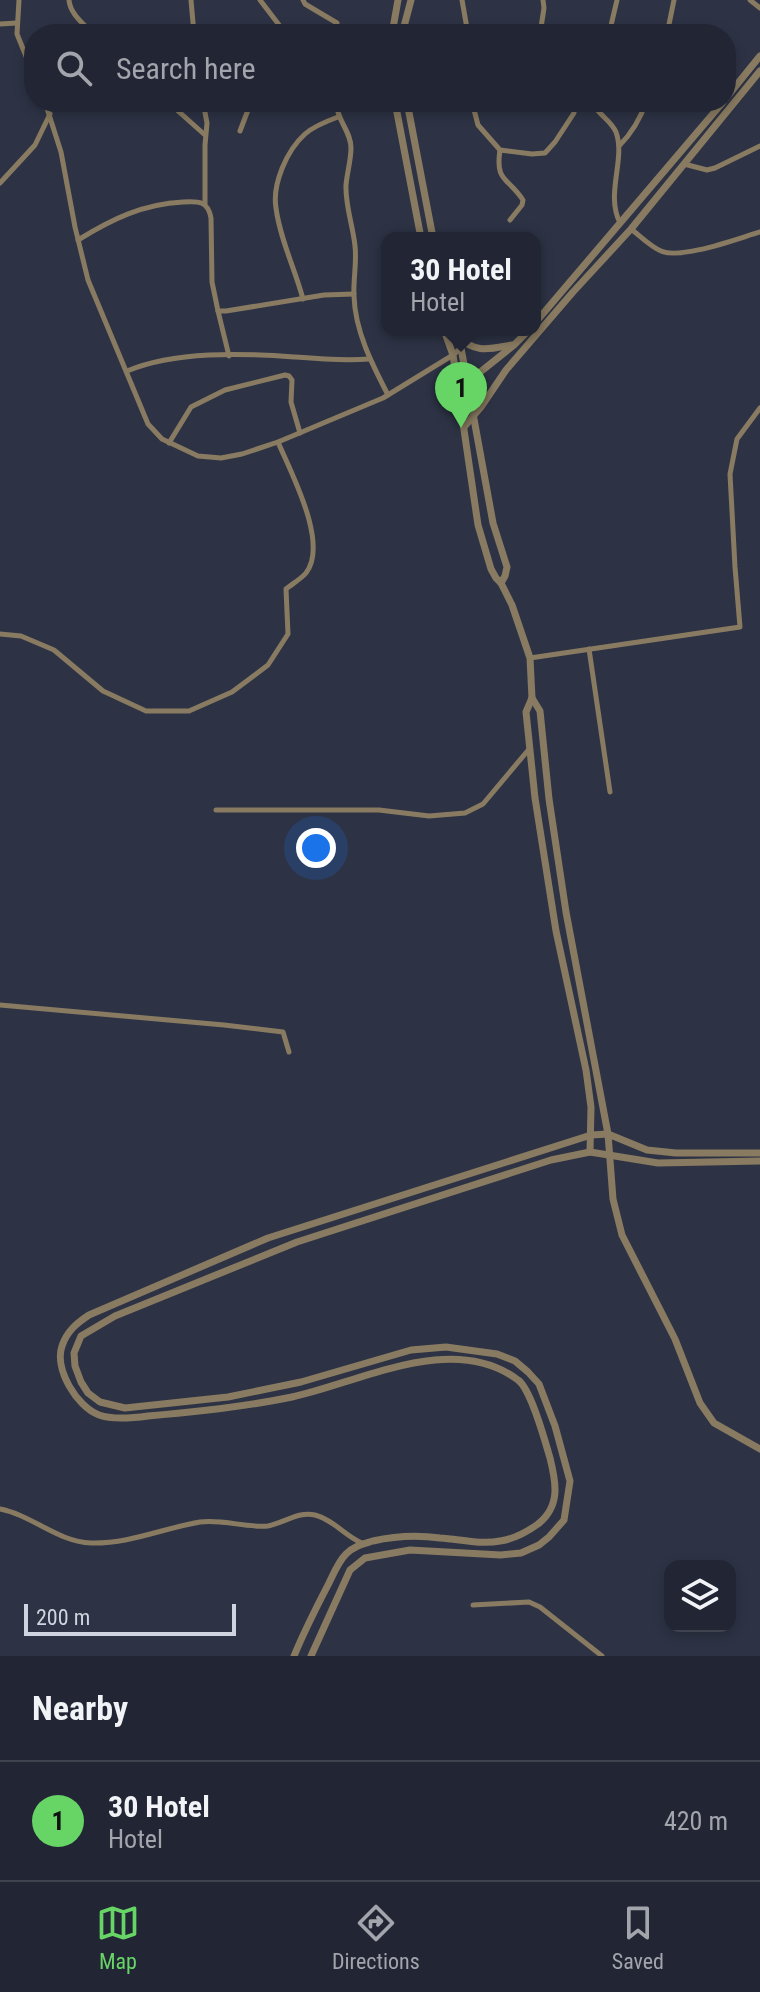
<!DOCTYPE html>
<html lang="en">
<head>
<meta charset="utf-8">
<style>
  body { margin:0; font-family:"Roboto Condensed",sans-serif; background:#2a2e3c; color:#f1f3f6 }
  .controls { position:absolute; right:24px; bottom:24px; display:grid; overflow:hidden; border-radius:16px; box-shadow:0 4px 12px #0003 }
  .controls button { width:72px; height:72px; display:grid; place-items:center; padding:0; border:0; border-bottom:2px solid #3f434f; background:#222634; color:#f1f3f6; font:40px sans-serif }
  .scale { position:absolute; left:24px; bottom:20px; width:212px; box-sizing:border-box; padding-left:8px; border:4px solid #d0d4e0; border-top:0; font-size:22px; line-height:28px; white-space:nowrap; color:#d0d4e0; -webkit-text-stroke:6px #2d3345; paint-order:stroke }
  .you { position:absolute; left:316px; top:848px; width:28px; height:28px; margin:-20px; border:6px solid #fff; border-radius:50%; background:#1a73e8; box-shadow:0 0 0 12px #1a73e833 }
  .badge { display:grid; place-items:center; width:52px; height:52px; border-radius:50%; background:#67d466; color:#111; font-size:26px; font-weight:700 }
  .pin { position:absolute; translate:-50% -66px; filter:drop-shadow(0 2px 4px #0008) }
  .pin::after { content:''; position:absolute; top:42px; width:28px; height:24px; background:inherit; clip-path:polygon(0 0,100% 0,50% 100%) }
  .popup { position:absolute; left:381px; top:232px; width:160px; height:104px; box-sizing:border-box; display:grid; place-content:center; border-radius:16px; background:#222634; filter:drop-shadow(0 2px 6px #0005); font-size:26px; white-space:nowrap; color:#a2a5ac }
  .popup b { font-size:30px; color:#f1f3f6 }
  .popup::after { content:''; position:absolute; left:50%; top:100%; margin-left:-16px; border:16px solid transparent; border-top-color:#222634 }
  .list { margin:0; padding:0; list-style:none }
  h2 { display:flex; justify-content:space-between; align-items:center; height:104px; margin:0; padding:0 32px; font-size:34px }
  h2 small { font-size:26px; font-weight:400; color:#a2a5ac }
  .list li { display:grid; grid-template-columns:52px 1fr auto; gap:24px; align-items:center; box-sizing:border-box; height:120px; padding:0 32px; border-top:2px solid #3f434f }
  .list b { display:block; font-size:30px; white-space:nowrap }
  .list p { margin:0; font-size:26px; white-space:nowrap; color:#a2a5ac }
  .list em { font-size:26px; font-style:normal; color:#a2a5ac }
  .icon { flex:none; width:44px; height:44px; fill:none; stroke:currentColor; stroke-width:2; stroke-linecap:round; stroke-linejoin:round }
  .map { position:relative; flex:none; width:760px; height:1656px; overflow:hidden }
  .search { position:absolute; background:#222634; box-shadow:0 4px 12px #0003; left:24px; right:24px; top:24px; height:88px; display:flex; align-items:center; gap:20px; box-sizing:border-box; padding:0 28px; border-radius:32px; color:#a2a5ac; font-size:30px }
  .sheet { height:224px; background:#222634 }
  nav { display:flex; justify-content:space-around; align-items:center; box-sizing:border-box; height:112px; border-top:2px solid #3f434f; background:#222634; font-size:22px; color:#a2a5ac }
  nav a { display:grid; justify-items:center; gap:4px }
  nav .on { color:#67d466 }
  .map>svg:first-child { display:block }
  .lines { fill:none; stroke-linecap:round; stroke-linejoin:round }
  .minor { stroke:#897b61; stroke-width:5 }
  .tertiary { stroke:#897b61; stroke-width:7 }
</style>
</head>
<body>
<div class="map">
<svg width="760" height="1656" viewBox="0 0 760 1656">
  <rect width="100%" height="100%" fill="#2d3345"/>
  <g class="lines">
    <g class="minor">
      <polyline points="19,0 17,34 34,76"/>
      <path d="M69,0C70,14 84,24 93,34"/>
      <polyline points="191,0 194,34"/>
      <polyline points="260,0 286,34"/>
      <polyline points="303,0 305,4 337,23"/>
      <polyline points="462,0 468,34"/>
      <polyline points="750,0 760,8"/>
      <polyline points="0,24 17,23"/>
      <polyline points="540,34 544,8 543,0"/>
      <polyline points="609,34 617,0"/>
      <polyline points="667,34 674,0"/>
      <polyline points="45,102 61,152 75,227 88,280 148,424 162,439 198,456 221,458 242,454 278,442 383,398 453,355 461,348"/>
      <polyline points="168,102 205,135"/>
      <polyline points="203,102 207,123 205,145 205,204"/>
      <path d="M336,102C337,121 351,131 351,148C351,160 347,173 346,185C345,205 353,226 355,246C357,263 353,280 354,296C355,331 372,364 388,395"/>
      <polyline points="472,102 478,125 500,150 532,154 545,153 555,142 574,113"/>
      <path d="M595,102V107C602,117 611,121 616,132C626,160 605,193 620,223"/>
      <polyline points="240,131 251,102"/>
      <path d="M619,146C632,133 640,120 646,102"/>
      <path d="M500,150C495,182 508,177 523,200L522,205L510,220"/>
      <polyline points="684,164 707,170 715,168 760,146"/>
      <polyline points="0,183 35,145 50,114"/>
      <path d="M631,229C640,236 651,247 661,251C681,260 739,238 760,232"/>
      <path d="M78,240C112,219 143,204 183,202C199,201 208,201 211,218L212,282L218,311"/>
      <path d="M303,299C295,269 280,239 276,208C272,184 287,150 305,134C314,126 327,121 338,117"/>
      <polyline points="229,356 218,311 226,311 324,295 354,294"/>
      <path d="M127,371C175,351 242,353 294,357C319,359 343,361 369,359"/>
      <polyline points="169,443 191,407 225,390 285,375 289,376 292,380 291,402 300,433"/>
      <path d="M0,634L21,636L54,650L103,691L146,711H189L232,692L268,665L288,634L286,589C292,584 301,579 306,573C329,543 291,473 278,442"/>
      <polyline points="589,649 610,792"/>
      <polyline points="530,658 740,627 735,567 730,474 737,439 760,408"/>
      <polyline points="216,810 379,810 429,816 465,813 483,804 530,748"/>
      <polyline points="0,1005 224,1025 283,1032 289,1052"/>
      <path d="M0,1509C32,1515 58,1542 91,1543C129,1544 164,1528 200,1522C223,1519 246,1528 268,1526C284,1523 298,1511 315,1515C334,1520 345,1536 362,1543"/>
      <polyline points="473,1605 529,1602 540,1607 602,1656"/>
    </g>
    <g class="tertiary">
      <polyline points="392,34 398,0"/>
      <polyline points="402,34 411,0"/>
      <polyline points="726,98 760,56"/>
      <polyline points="395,102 421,238"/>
      <polyline points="407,102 433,238"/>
      <polyline points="535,323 723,102"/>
      <polyline points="444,330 453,355 478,525 491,569 496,578 501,583 512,605 530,658 532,698 526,712 535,798 556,931 586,1070 591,1107 590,1152"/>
      <polyline points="455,330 461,348 493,523 507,567 505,576 501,583"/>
      <path d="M457,336C476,354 489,349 512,345"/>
      <polyline points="464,385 514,345 529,330"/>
      <polyline points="464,427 481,407 506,370 573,292 631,229 760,71"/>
      <polyline points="532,698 540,711 549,799 566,912 608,1134 613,1199 622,1235 675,1339 700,1403 714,1423 760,1449"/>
      <path d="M294,1656C304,1632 316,1608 328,1585C333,1575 338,1562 346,1554C354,1546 363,1544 373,1541C395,1536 418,1535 440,1538C459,1539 481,1545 500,1541C514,1539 527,1532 538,1524C561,1506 556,1482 550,1458C545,1441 531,1389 518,1380C453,1331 361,1382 292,1397C244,1407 196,1412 148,1416C133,1418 113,1420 99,1415C77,1407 54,1369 62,1346C67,1331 77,1323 89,1315L268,1238L591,1135L608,1134L647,1150L676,1153H760"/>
      <polyline points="311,1656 350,1570 365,1558 410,1550 501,1555 521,1553 539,1545 549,1537 564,1520 570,1481 555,1426 539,1384 528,1372 515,1361 497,1354 446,1347 411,1350 301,1382 228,1397 125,1408 100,1402 88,1393 81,1382 75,1366 74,1353 81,1336 115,1316 297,1242 551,1160 590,1152 658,1163 760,1161"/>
    </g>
  </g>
</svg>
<div class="controls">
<button><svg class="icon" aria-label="layers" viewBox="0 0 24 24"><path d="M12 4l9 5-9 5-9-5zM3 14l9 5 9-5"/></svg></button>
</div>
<div class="scale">200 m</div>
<div class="you"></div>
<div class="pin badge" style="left:461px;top:428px">1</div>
<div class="popup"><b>30 Hotel</b>Hotel</div>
<div class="search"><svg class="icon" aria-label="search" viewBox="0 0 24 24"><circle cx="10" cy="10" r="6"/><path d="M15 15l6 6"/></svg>Search here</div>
</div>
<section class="sheet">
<h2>Nearby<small></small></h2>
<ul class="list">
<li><span class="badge">1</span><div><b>30 Hotel</b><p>Hotel</p></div><em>420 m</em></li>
</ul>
</section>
<nav>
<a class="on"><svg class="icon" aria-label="map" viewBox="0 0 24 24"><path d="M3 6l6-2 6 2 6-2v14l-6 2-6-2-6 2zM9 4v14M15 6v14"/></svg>Map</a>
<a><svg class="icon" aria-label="directions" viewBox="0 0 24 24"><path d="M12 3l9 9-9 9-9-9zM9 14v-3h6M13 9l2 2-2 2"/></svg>Directions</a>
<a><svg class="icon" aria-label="saved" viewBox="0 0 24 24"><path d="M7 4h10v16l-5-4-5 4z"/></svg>Saved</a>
</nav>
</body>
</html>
